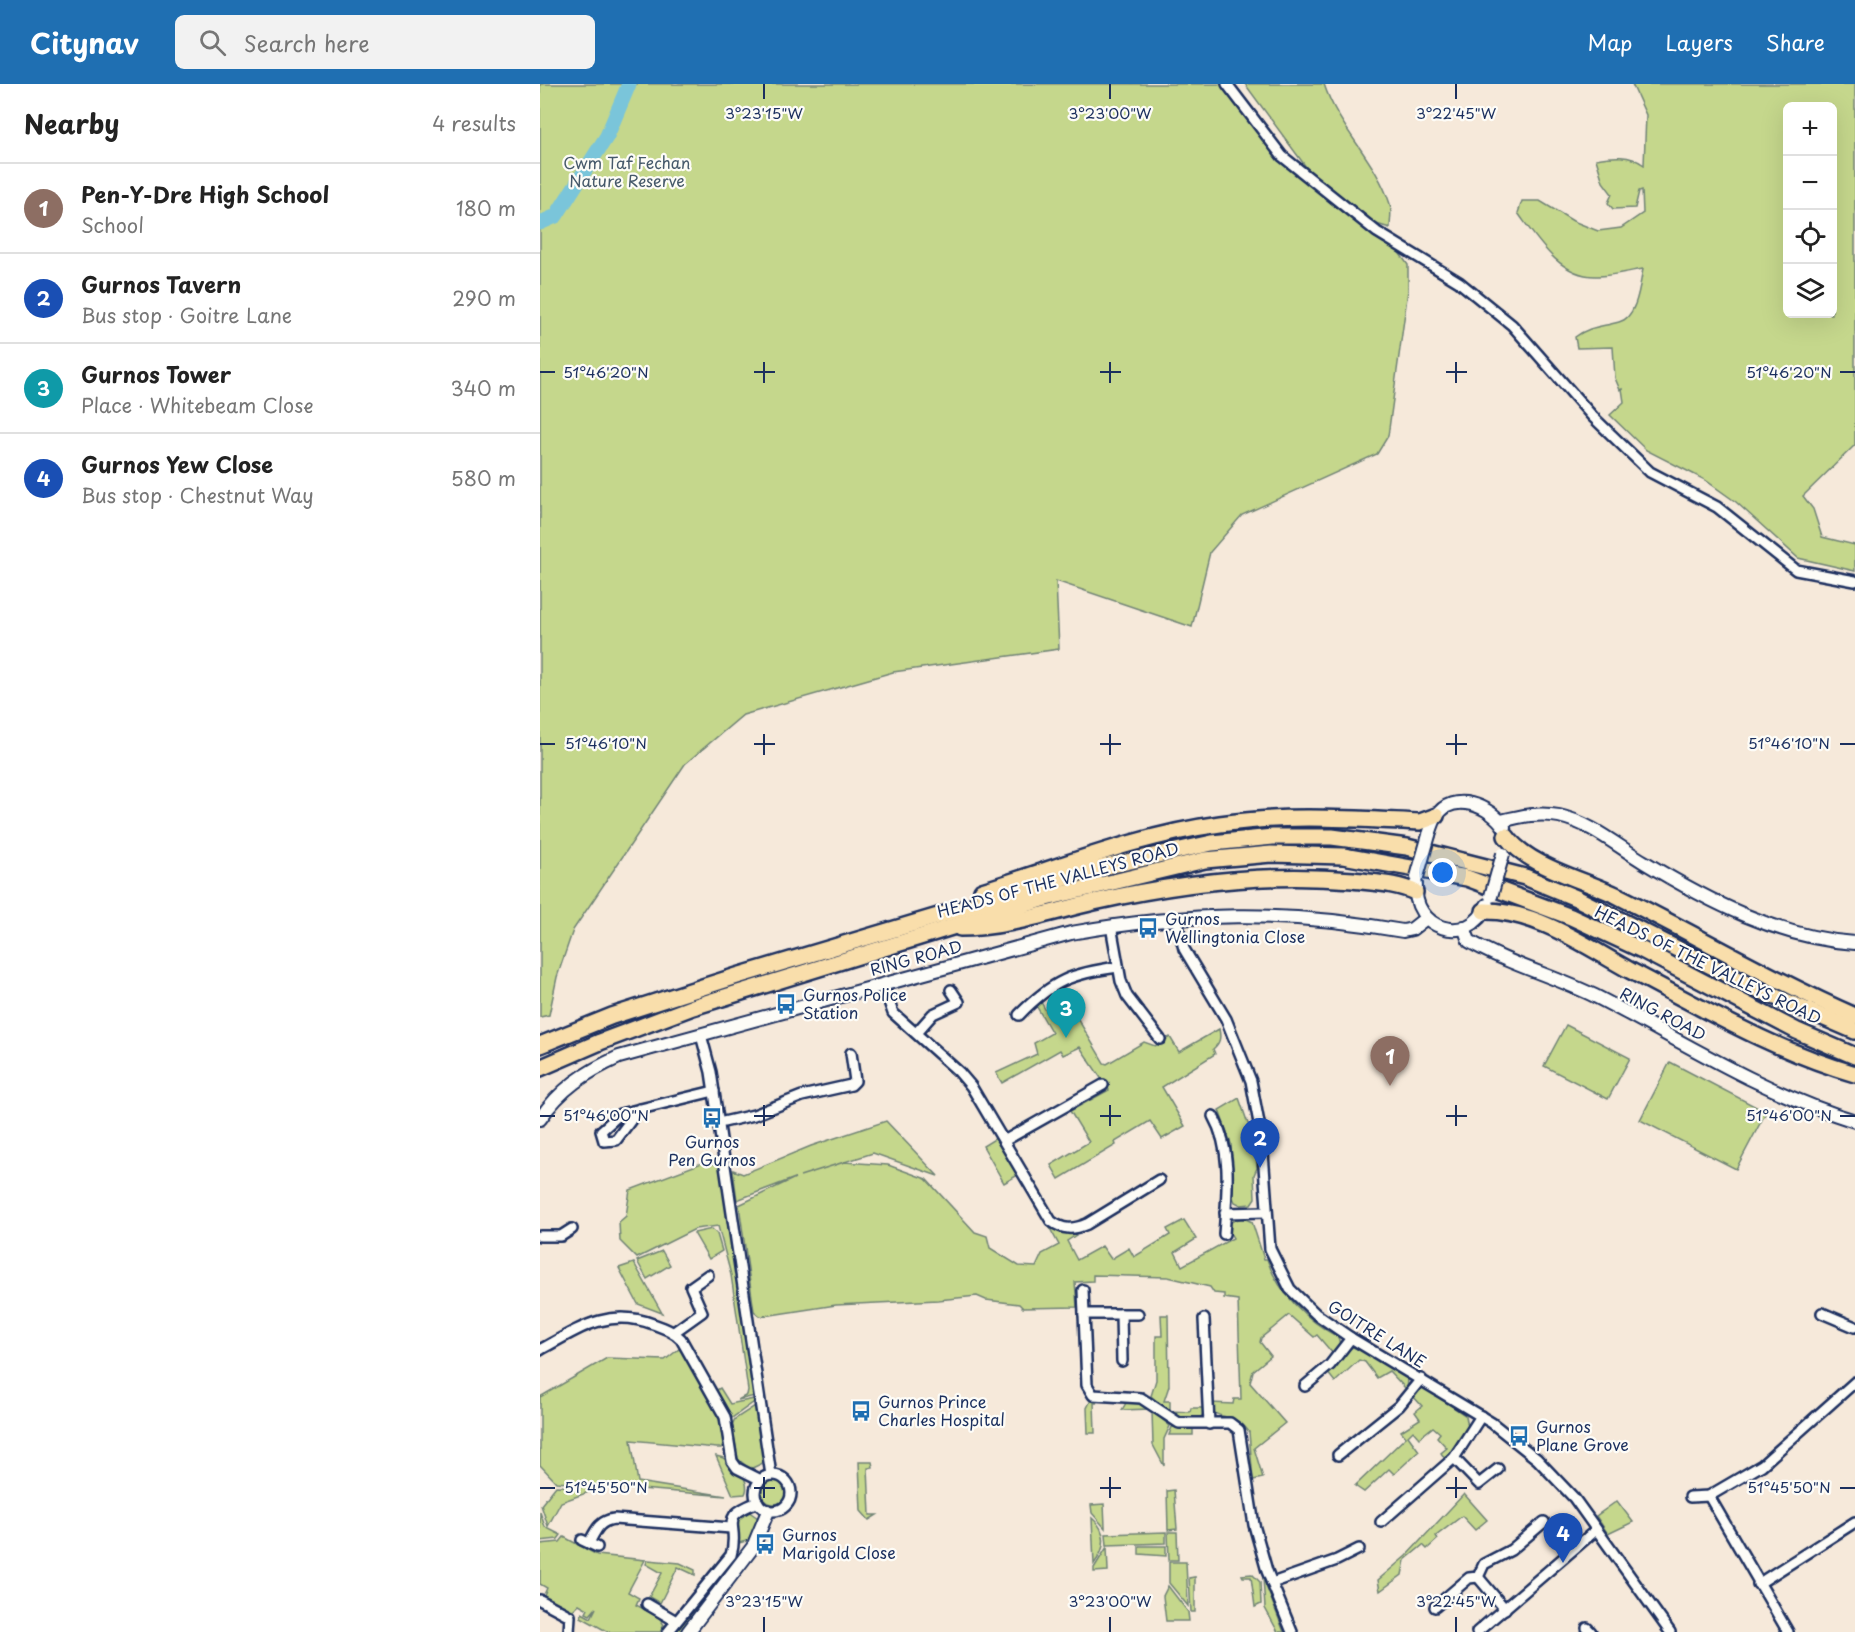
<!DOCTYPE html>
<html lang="en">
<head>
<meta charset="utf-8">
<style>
  body { margin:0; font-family:"Playpen Sans",sans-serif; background:#f2f2f2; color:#222 }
  .controls { position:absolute; right:18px; top:18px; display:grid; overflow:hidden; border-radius:9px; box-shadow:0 6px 24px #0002 }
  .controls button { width:54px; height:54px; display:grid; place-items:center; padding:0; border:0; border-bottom:2px solid #e0e0e0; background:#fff; color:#222; font:30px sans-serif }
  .you { position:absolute; left:903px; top:789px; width:21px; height:21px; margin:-15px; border:4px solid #fff; border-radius:50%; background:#1a73e8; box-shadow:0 0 0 9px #1a73e833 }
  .badge { display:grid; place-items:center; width:39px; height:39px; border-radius:50%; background:#1f6fb2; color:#fff; font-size:20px; font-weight:700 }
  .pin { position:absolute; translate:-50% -50px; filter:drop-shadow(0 2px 3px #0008) }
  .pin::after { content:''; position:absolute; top:32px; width:21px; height:18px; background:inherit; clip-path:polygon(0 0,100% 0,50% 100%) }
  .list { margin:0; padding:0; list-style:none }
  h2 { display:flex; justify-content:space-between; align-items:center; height:78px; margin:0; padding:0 24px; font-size:26px }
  h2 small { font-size:20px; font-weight:400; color:#767676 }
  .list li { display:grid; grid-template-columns:39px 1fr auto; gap:18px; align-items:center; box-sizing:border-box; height:90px; padding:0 24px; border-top:2px solid #e0e0e0 }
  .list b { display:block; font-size:22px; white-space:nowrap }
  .list p { margin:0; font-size:20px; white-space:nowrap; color:#767676 }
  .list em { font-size:20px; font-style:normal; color:#767676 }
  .icon { flex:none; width:33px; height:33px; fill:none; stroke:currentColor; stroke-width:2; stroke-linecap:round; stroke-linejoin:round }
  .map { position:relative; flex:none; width:1315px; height:1548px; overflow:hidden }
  header { display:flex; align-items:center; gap:36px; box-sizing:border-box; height:84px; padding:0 30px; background:#1f6fb2; color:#fff }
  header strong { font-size:28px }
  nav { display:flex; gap:33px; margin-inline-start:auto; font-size:21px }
  .search { width:420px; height:54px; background:#f2f2f2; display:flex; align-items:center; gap:15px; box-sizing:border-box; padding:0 21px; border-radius:9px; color:#767676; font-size:22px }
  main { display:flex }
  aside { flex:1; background:#fff }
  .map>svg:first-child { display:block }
  .green { fill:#c5d78c; stroke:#708375; stroke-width:1.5; fill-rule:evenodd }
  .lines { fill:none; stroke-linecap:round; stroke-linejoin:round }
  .river { stroke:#7ac5da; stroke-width:15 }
  .minor-casing { stroke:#1b2f5e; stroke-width:14 }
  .tertiary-casing { stroke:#1b2f5e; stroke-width:16 }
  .trunk-casing { stroke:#1b2f5e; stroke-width:20 }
  .minor { stroke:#fdfcf7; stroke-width:9 }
  .tertiary { stroke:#fdfcf7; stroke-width:12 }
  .trunk { stroke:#f9deab; stroke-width:15 }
  .tertiary-bridge-casing { stroke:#1b2f5e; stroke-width:16; stroke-linecap:butt }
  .tertiary-bridge { stroke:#fdfcf7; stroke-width:12 }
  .ticks { fill:none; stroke:#1b2f5e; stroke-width:2 }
  .labels { text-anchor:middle; stroke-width:4.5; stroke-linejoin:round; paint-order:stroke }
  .park-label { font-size:16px; fill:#46596a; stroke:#fdfcf7 }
  .street-label { font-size:16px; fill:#1b2f5e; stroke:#fdfcf7 }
  .poi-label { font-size:16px; fill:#1b2f5e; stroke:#fdfcf7; text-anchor:start }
  .ticks-label { font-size:15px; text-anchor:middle; fill:#1b2f5e; stroke:#fdfcf7; stroke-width:4.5; stroke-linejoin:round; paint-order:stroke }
</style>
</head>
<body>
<header>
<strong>Citynav</strong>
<div class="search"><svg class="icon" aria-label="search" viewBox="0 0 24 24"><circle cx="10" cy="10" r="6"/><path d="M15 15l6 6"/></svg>Search here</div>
<nav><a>Map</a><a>Layers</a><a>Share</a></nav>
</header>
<main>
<aside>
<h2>Nearby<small>4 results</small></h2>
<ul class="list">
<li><span class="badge" style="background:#8d6e63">1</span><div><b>Pen-Y-Dre High School</b><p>School</p></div><em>180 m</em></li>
<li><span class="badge" style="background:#1a4fb4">2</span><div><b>Gurnos Tavern</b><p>Bus stop · Goitre Lane</p></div><em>290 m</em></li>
<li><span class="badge" style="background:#0f9aa8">3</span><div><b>Gurnos Tower</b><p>Place · Whitebeam Close</p></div><em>340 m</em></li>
<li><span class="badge" style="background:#1a4fb4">4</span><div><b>Gurnos Yew Close</b><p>Bus stop · Chestnut Way</p></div><em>580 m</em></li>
</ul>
</aside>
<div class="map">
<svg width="1315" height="1548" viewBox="0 0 1315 1548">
  <rect width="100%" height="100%" fill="#f6e9da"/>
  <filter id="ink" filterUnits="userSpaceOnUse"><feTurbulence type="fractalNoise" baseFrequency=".0167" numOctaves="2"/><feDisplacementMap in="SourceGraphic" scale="12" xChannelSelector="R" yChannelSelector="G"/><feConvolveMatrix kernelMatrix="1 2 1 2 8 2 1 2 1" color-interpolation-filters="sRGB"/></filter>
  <g filter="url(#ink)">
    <g class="green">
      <polygon points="0,0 684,0 747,81 803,129 858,167 868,181 868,206 848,352 837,370 702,431 670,468 652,543 516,497 519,565 353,588 203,631 145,680 33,846 17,893 9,931 0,933"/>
      <path d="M705,0H784C798,44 836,76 850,120C852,127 850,136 850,144L833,139L769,87Z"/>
      <path d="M1092,0H1315V361L1263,412L1273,425L1282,453L1315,461V487L1258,474L1196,418L1165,396L1106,366L1070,331L1084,318L1082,305L1080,306L1075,294L1073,263L1037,264L1035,253C1050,242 1061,243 1079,238C1097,234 1100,200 1103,185C1089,187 1073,192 1058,192C1020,194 997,155 978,129L982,117H1000L1033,137L1058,147L1081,144L1103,129L1102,106L1099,107L1095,124L1073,125L1068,119L1072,110L1063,98L1056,75C1072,72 1090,70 1104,81L1106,31ZM1248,22H1292V230H1248Z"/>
      <path d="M501,918L511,936L532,925L564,979L567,980L604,958L615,962L630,953L639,968L679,945C681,954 680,959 673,965L675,970L622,1003L645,1042L622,1055L610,1037L575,1058L576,1061L519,1095L511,1081L549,1058L530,1027L569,1006L540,963L523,971L520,966L462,999L456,989L497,970L494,959L512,949L497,923Z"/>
      <polygon points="1026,941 1090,974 1068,1015 1004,982"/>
      <polygon points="1130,978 1226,1028 1196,1085 1100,1036"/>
      <polygon points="699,1014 715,1060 717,1084 714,1091 715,1114 711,1120 701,1121 695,1118 691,1109 691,1060 679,1026"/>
      <path d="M346,1037L398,1092L333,1069L260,1092L304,1078L348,1081L386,1095L435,1148L447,1152L450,1164L479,1182L496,1183L502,1170L519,1161L507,1139L520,1146L534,1148L536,1151L527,1157L537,1176L562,1162L571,1175L589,1164L594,1173L630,1151L627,1145L644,1136L656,1155L635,1168L642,1182L693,1154L688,1145L689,1139C698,1134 704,1133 712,1138L724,1175H727C738,1209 767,1236 798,1253L800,1260L794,1271L777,1251L774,1253L749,1231L721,1254L720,1258L731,1272L713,1287L710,1299L745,1339L714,1364L723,1394L713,1396L709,1348C694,1327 678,1336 672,1326L671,1319L693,1320L694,1315H701L698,1216L684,1214V1210L674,1209L670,1203L628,1193L553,1191V1197L535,1198L537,1223L483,1224L479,1220L446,1216L437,1212L398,1216L296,1221L231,1231L220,1232L214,1227L199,1121L255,1094L197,1116L193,1086L203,1090L271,1062Z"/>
      <polygon points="456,1054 478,1091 464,1099 443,1062"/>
      <polygon points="167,1077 180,1082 215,1312 198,1316 207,1311 208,1306 191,1191 178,1142 155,1145 97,1174 80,1157 79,1138 86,1132 90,1106"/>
      <polygon points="172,1145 177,1150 182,1167 169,1175 154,1149"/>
      <polygon points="122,1167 130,1181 107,1195 97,1177"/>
      <polygon points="94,1179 122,1229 98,1220 79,1184"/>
      <polygon points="621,1231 628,1231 629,1302 624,1317 630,1317 630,1327 650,1328 651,1324 664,1324 665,1328 659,1335 635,1334 611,1312 616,1296 616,1252 622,1252"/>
      <polygon points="813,1263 827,1269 868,1295 867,1306 849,1287 837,1294 825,1278 819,1276 795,1298 787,1288 808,1265"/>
      <polygon points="139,1265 145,1270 178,1328 184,1359 181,1364 177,1364 91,1356 98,1398 186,1412 16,1398 0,1381 0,1313 67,1274 125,1276"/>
      <polygon points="180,1304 190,1320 214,1315 214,1318 189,1336 175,1307"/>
      <polygon points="885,1304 926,1332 928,1343 905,1375 901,1369 907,1364 897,1353 900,1349 893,1343 879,1354 873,1347 868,1352 879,1367 854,1390 849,1385 824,1408 815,1402 866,1353 861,1347 880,1335 875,1328 882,1322 872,1311 879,1305"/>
      <polygon points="551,1316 557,1319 554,1319 555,1349 548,1349 547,1324"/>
      <polygon points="592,1318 602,1320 610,1325 582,1326 586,1319"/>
      <polygon points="215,1322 223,1374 221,1380 210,1385 198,1375 192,1341 195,1335"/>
      <polygon points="612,1327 630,1342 624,1355 624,1382 613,1361"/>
      <polygon points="632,1343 653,1345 653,1351 629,1351"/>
      <path d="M176,1372C191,1374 212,1396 205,1410L193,1411Z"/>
      <polygon points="319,1378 332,1378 333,1383 328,1384 330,1431 337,1431 329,1436 321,1427"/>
      <circle cx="234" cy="1408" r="12"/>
      <polygon points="16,1402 49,1403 49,1408 21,1418 8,1442 1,1421"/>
      <polygon points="634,1406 637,1445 628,1446 627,1407"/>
      <polygon points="924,1410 947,1436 935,1446 922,1432 896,1452 898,1455 887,1465 883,1461 865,1476 862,1491 840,1507 838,1496 866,1472"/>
      <polygon points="1077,1417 1093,1438 1068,1450 1056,1432"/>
      <polygon points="564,1420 565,1442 565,1444 552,1429 551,1421"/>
      <polygon points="208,1427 218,1434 210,1456 199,1459 195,1438 198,1431"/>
      <polygon points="0,1428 5,1443 21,1451 18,1455 0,1457"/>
      <path d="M552,1434C568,1448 566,1464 554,1480Z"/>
      <polygon points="626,1448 626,1459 567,1461 566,1450"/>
      <polygon points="628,1448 637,1448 638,1476 629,1476"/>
      <polygon points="24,1453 57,1471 105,1476 88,1508 99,1514 96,1521 119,1533 124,1541 120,1548 68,1548 41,1533 42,1529 51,1534 56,1524 50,1531 46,1529 48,1525 39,1520 31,1528 3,1513 7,1504 0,1500 0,1460 20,1458"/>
      <polygon points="599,1462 626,1462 626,1472 599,1470"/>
      <polygon points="567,1463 568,1487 554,1488 554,1484"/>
      <polygon points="203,1467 142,1548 133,1548 194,1474"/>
      <polygon points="108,1476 140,1479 155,1486 155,1491 138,1483 120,1519 109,1513 122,1489 106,1480"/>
      <polygon points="629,1478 646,1478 648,1522 629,1499"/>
      <polygon points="712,1490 720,1498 721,1520 715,1523 711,1493 703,1493 702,1491"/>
      <polygon points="655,1493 655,1528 651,1528 649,1494"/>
      <polygon points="723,1494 744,1548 738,1548 725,1524"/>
      <polygon points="628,1502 648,1528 649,1537 626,1537 623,1512"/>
    </g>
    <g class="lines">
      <polyline class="river" points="0,139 16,132 67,52 89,0"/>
      <g class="minor-casing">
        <g id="minor">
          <polyline points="687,0 742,72 837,148 919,198 972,241 1053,333 1110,388 1177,423 1256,486 1315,497"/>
          <polyline points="636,834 644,865 686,935 711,997 722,1055 730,1165 750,1205 776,1230 811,1254 952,1339 997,1375 1034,1414 1130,1548"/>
          <polyline points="571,842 581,897 587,912 620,955"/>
          <path d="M343,901L353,929L419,988L431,1002L511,1137C523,1146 533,1146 547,1140L619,1096"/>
          <path d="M479,931C512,897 532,889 578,883"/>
          <polyline points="376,949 393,930 419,918 411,906"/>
          <polyline points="161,951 171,988 231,1391"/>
          <polyline points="99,1025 76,1056 64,1057 61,1047 80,1030 174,1007"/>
          <path d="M673,1032C693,1067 687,1111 684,1150"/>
          <polyline points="179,1039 214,1031 262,1012 311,1001 315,997 311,969"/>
          <polyline points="464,1057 563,1001"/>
          <polyline points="685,1129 726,1128"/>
          <polyline points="0,1152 21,1152 32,1145"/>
          <polyline points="543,1206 547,1301 553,1311 601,1314 639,1339 690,1339 699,1346 714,1441 727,1487 752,1548"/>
          <polyline points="1282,1229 1315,1243"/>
          <polyline points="544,1230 598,1230"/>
          <polyline points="581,1230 582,1277"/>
          <polyline points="664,1235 669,1340"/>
          <polyline points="134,1248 162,1228 151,1203 168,1191"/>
          <path d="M0,1266C38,1245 68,1223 113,1240C124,1244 133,1247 141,1255L185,1333L192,1377L197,1384L221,1396"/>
          <polyline points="765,1302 790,1281 811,1254"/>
          <polyline points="798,1371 859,1322 881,1295"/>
          <polyline points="914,1374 939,1400 958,1385"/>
          <circle cx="233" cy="1409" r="18"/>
          <polyline points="1169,1412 1248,1548"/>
          <polyline points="1150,1413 1169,1412 1222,1381 1315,1298"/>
          <polyline points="841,1438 914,1374 941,1332"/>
          <polyline points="42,1456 57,1463"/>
          <path d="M49,1459C56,1446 59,1437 74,1435L191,1444"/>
          <polyline points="938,1493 965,1525"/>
          <polyline points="732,1499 797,1476 819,1465"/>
          <polyline points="1218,1500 1315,1438"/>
          <polyline points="0,1516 30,1532 29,1548"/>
          <polyline points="107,1520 136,1537"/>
          <polyline points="895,1523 929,1494 938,1493 944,1480 971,1466 1004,1438"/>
          <polyline points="1047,1544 1051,1548"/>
          <path d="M128,1548L191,1471C201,1440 175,1434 218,1418"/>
          <polyline points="937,1548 1056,1446"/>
        </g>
      </g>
      <g class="tertiary-casing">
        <g id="tertiary">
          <path d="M961,737C981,732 999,728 1019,732C1051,739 1077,762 1104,778C1168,817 1239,854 1315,859"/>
          <path d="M889,751C891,745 893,738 896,733C912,706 951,722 964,743"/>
          <path d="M876,800C871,845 929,864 947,821"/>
          <path d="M924,843L929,857C968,880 1014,892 1055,912C1143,957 1218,1007 1315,1037"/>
          <path d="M0,1035C20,1005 46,988 79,973L531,849C648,828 747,826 863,847L872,845L886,834"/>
          <polyline points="148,1548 213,1463 228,1427"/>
        </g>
      </g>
      <g class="trunk-casing">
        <g id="trunk">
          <path d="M966,752C989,784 1047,796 1082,814C1160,853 1235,897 1315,932"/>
          <path d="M442,807C520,783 599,751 680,740C747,730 813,735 880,738L896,732"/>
          <path d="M944,827C996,826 1047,863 1091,887C1164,925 1235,967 1315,990"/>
          <path d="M420,844C465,844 511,828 554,818C638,799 727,788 813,796C834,799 856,799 875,808"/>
          <polyline points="0,961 72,932 197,892 559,784 672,759 733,753 792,753 867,763 985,793 1036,814 1217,905 1315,947"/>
          <polyline points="0,984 60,958 153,923 506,814 665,776 731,770 803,772 927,794 1031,833 1102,866 1257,947 1315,972"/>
        </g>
      </g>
      <use href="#minor" class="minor"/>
      <use href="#tertiary" class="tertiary"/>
      <use href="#trunk" class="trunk"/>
      <g class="tertiary-bridge-casing">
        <g id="tertiary-bridge">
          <polyline points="877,793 889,751"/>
          <polyline points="951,812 963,770"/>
        </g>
      </g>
      <use href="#tertiary-bridge" class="tertiary-bridge"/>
    </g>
  </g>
  <path class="ticks" d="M224,0V15M570,0V15M916,0V15M224,278V299M570,278V299M916,278V299M0,288H15M214,288H235M560,288H581M906,288H927M1300,288H1315M224,650V671M570,650V671M916,650V671M0,660H15M214,660H235M560,660H581M906,660H927M1300,660H1315M224,1021V1042M570,1021V1042M916,1021V1042M0,1032H15M214,1032H235M560,1032H581M906,1032H927M1300,1032H1315M224,1393V1414M570,1393V1414M916,1393V1414M0,1404H15M214,1404H235M560,1404H581M906,1404H927M1300,1404H1315M224,1533V1548M570,1533V1548M916,1533V1548"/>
  <defs>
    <g id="bus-bare" transform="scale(1.62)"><path d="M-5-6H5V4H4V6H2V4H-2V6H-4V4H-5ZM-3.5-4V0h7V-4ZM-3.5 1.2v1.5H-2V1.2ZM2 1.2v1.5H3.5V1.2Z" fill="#1f6fb2" stroke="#fdfcf7" stroke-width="2.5" paint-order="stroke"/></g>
  </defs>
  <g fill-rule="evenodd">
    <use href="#bus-bare" x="608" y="844"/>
    <use href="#bus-bare" x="246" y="920"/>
    <use href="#bus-bare" x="172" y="1034"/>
    <use href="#bus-bare" x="321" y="1327"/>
    <use href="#bus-bare" x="979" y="1352"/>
    <use href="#bus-bare" x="225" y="1460"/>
  </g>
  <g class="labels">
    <g class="park-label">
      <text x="87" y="85">Cwm Taf Fechan<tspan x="87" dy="18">Nature Reserve</tspan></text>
    </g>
    <g class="street-label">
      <text transform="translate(518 796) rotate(-15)" y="6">HEADS OF THE VALLEYS ROAD</text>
      <text transform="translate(376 874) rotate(-15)" y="6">RING ROAD</text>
      <text transform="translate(1168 881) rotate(26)" y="6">HEADS OF THE VALLEYS ROAD</text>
      <text transform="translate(1123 930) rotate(28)" y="6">RING ROAD</text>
      <text transform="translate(837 1250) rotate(32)" y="6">GOITRE LANE</text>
    </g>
    <g class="poi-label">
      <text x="625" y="841">Gurnos<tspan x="625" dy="18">Wellingtonia Close</tspan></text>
      <text x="263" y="917">Gurnos Police<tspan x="263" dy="18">Station</tspan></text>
      <text x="172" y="1064" text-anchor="middle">Gurnos<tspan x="172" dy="18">Pen Gurnos</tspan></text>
      <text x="338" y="1324">Gurnos Prince<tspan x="338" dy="18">Charles Hospital</tspan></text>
      <text x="996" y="1349">Gurnos<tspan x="996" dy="18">Plane Grove</tspan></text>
      <text x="242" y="1457">Gurnos<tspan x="242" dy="18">Marigold Close</tspan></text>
    </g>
  </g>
  <g class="ticks-label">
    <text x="224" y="35">3°23'15"W</text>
    <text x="570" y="35">3°23'00"W</text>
    <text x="916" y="35">3°22'45"W</text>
    <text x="66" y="294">51°46'20"N</text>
    <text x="1249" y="294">51°46'20"N</text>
    <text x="66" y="665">51°46'10"N</text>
    <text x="1249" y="665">51°46'10"N</text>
    <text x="66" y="1037">51°46'00"N</text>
    <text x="1249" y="1037">51°46'00"N</text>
    <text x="66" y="1409">51°45'50"N</text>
    <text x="1249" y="1409">51°45'50"N</text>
    <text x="224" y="1523">3°23'15"W</text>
    <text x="570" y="1523">3°23'00"W</text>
    <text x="916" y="1523">3°22'45"W</text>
  </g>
</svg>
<div class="controls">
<button>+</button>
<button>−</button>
<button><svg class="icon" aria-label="locate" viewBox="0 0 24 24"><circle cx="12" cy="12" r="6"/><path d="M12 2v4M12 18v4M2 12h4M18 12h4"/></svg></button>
<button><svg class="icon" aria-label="layers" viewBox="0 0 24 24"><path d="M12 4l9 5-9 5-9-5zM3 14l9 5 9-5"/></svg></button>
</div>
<div class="you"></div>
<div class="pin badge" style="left:850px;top:1002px;background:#8d6e63">1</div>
<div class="pin badge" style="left:720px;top:1084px;background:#1a4fb4">2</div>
<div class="pin badge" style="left:526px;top:954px;background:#0f9aa8">3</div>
<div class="pin badge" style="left:1023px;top:1479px;background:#1a4fb4">4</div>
</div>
</main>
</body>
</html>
